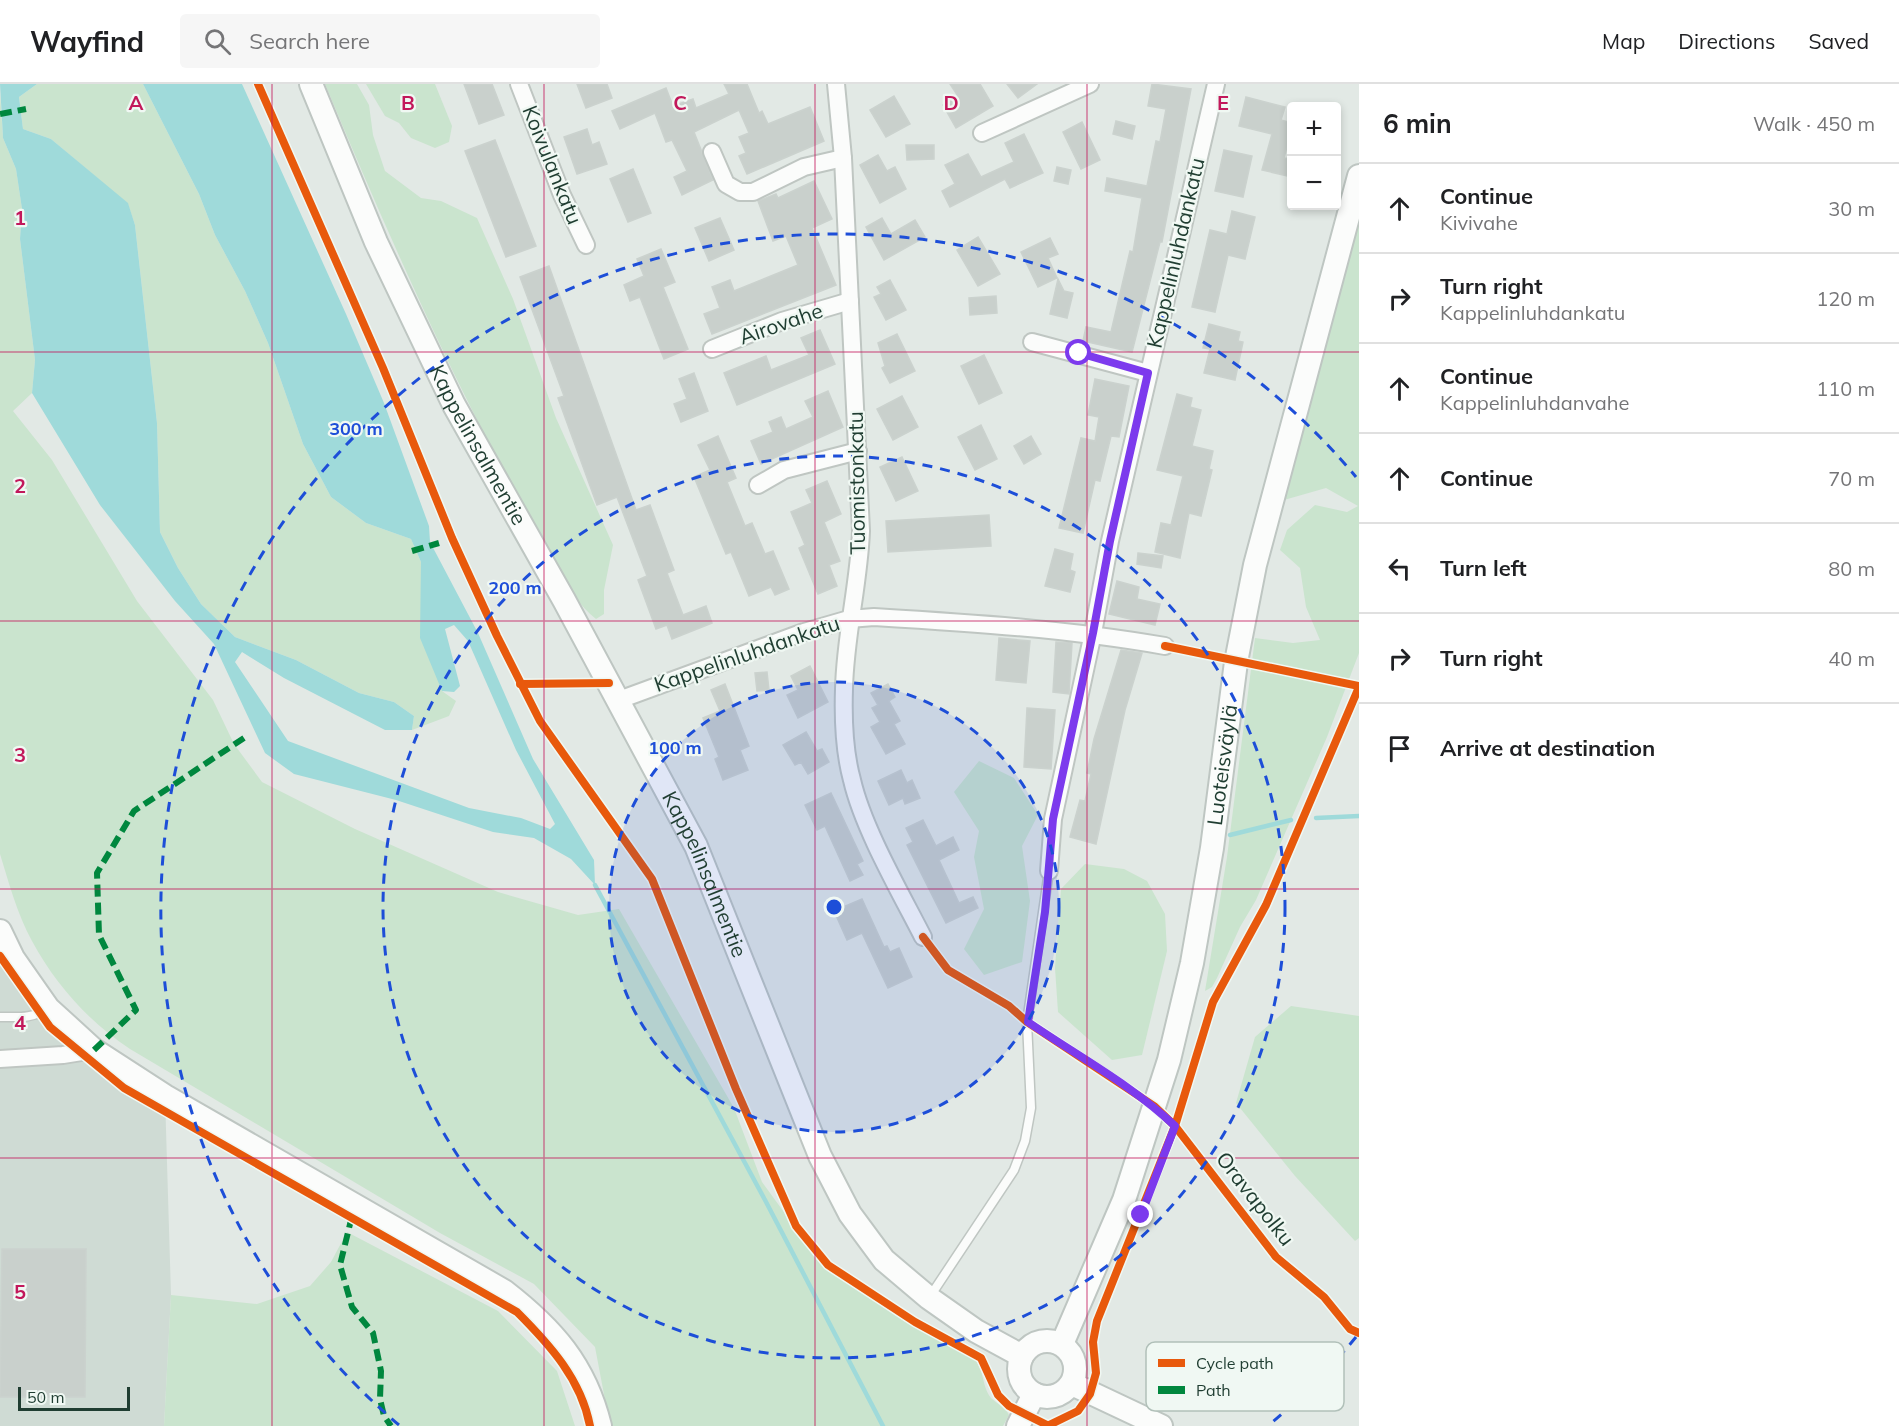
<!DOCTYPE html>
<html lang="en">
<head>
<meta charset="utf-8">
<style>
  body { margin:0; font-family:Mulish,sans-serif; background:#f6f6f6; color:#202124 }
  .controls { position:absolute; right:18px; top:18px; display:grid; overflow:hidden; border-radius:6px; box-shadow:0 3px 9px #0003 }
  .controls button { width:54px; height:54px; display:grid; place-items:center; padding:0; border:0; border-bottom:2px solid #e0e0e0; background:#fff; color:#202124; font:30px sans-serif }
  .scale { position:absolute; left:18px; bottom:15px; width:112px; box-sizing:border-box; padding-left:6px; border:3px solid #1f3d31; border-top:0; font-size:16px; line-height:21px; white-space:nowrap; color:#1f3d31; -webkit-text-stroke:4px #f0f8f3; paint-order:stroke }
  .stop { position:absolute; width:18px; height:18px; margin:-14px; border:4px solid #7c3aed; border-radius:50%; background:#fff }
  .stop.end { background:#7c3aed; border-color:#fff; box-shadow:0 2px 6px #0008 }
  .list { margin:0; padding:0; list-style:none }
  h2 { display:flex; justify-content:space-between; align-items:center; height:78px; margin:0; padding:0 24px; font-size:26px }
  h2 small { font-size:20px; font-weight:400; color:#757577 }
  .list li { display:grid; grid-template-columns:39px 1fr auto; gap:18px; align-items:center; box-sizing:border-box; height:90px; padding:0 24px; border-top:2px solid #e0e0e0 }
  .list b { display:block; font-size:22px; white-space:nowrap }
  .list p { margin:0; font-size:20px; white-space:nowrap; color:#757577 }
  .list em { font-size:20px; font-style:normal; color:#757577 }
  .icon { flex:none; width:33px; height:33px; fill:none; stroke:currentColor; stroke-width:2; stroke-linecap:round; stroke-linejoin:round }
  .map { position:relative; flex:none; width:1359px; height:1342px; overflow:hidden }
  header { display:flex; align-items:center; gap:36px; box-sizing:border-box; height:84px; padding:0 30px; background:#fff; border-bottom:2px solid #e0e0e0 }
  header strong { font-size:28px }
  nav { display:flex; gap:33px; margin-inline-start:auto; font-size:21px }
  .search { width:420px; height:54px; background:#f6f6f6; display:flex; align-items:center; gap:15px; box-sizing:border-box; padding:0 21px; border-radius:6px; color:#757577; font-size:22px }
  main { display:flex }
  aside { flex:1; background:#fff }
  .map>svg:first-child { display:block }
  .built { fill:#cfdbd4 }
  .green { fill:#cae4ce }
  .water { fill:#9fdada }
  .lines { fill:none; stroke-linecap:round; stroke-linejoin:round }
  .stream { stroke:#9fdada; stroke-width:4.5 }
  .building { fill:#c9d0cc; stroke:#cbd2ce; stroke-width:1.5 }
  .lane-casing { stroke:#bfc6c2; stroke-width:11 }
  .street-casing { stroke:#bfc6c2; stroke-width:20 }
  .secondary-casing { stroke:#bec6c2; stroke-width:26 }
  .lane { stroke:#fbfcfb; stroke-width:8 }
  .street { stroke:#fbfcfb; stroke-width:16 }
  .secondary { stroke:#fbfcfb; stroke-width:22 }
  .quiet { stroke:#00873e; stroke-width:6; stroke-dasharray:12 6; stroke-linecap:butt }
  .cycleway-casing { stroke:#f0f8f3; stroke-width:11 }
  .cycleway { stroke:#e8590c; stroke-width:8 }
  .route { stroke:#7c3aed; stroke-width:8 }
  .grid { fill:none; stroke:#c2185b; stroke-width:1.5; stroke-opacity:0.55 }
  .ring { fill:none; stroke:#1d4ed8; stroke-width:3; stroke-dasharray:10 8 }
  .labels { text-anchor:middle; stroke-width:4.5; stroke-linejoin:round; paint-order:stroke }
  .street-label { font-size:21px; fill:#1f3d31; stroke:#f0f8f3 }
  .key { fill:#f0f8f3; stroke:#b1c0b9; stroke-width:1.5 }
  .key-label { font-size:16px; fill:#1f3d31 }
  .grid-label { font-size:20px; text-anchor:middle; font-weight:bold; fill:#c2185b; stroke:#f0f8f3; stroke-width:4.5; stroke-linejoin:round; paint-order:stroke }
  .centre { fill:#1d4ed8; stroke:#f0f8f3; stroke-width:3 }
  .ring-label { font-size:18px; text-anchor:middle; font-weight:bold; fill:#1d4ed8; stroke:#f0f8f3; stroke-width:4.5; stroke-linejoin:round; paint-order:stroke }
</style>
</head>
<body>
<header>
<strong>Wayfind</strong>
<div class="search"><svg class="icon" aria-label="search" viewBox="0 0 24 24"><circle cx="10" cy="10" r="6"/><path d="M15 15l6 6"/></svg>Search here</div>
<nav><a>Map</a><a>Directions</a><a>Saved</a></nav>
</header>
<main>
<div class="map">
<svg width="1359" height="1342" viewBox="0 0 1359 1342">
  <rect width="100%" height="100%" fill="#e2e9e5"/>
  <polygon class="built" points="0,847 48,924 165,1012 171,1211 164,1342 0,1342"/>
  <g class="green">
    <polygon points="37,0 143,0 199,110 215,151 245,207 268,259 303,360 331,413 366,439 411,455 421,478 442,607 456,617 449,632 412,646 414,632 394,618 359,609 296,576 235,553 201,520 178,484 160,448 157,339 135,141 128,120 51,55 23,45 19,13"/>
    <path d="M325,0H357L369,21L373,51L385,87L421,114L441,117L477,134L513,215L556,334L613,461L604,506V530L596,535C562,507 544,459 522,421C447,285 385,143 325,0Z"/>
    <polygon points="366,0 435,0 452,42 449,58 435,64 411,54 399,39 385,32"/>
    <path d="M0,9L3,54L16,85L22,125L20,155L35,276L32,309L13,327L52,376L137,517L213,616L234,660L262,698L355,745L498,808L578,831L619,825L734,1024L762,1098L824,1183L904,1237L973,1274C985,1285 981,1301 991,1314C997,1320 1005,1322 1009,1331L1003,1342H610L595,1263L534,1200L440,1149L130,965C90,939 55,900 32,857C17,830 9,799 0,770Z"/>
    <polygon points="1359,136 1359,569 1327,653 1256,816 1240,843 1217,894 1212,903 1205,907 1227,773 1255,554 1293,559 1320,556 1306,523 1300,484 1280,466 1287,446 1315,421 1347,428 1358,422 1326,404 1284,416"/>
    <polygon points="979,677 1014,694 1038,731 1022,762 1030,817 1022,878 984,891 964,865 984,825 974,773 979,747 954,708"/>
    <polygon points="1085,780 1124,785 1147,797 1165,830 1167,867 1142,971 1112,976 1058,928 1055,884 1061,805"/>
    <polygon points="1291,922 1359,932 1359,1154 1355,1157 1295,1092 1236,1019 1255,953"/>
    <polygon points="347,1148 498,1227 557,1287 575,1342 164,1342 171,1211 257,1220 310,1202 331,1178"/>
  </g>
  <polygon class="water" points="0,0 37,0 19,13 23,45 51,55 128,119 135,141 157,339 160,448 178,484 201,520 235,553 296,576 359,609 394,618 414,632 412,646 385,646 284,594 242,568 235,578 288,657 469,724 521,734 550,745 555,740 516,666 468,557 454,541 445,545 460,602 454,608 442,607 420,554 421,478 411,455 366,439 331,413 303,360 268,259 245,207 215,151 199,110 143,0 242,0 346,230 384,319 429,442 430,458 478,549 533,675 594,776 595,801 571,775 534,754 493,748 396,716 294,690 265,669 214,560 175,517 100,421 32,309 35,276 20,155 22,125 16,85 3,54"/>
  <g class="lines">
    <g class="stream">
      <polyline points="1316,734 1359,732"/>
      <polyline points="1230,751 1291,736"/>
      <polyline points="595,801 765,1116 883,1342"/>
    </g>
  </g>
  <g class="building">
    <polygon points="464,0 492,0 504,31 479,40"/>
    <polygon points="577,0 607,0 612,14 586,24"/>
    <polygon points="724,0 747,0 759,29 762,27 768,40 810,23 824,57 747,90 739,72 746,69 739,53 749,49 739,26 694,48 713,96 682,111 674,93 687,87 672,56 666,58 655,29 620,45 612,27 666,4 673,22 693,15 696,24 729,10"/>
    <polygon points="950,0 980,0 993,22 956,44 943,21 958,12"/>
    <polygon points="1007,0 1037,0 1018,14"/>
    <polygon points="1152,0 1191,5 1162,158 1160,158 1132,268 1083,257 1086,243 1111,248 1130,167 1133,168 1142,114 1105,107 1107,94 1147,102 1156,57 1160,58 1166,25 1148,22"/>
    <polygon points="894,12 910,40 886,53 870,26"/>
    <polygon points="1246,13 1285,23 1281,36 1292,39 1292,44 1284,74 1292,75 1292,93 1262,86 1272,50 1239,42"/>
    <polygon points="1116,37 1135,42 1132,55 1113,50"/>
    <polygon points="1082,38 1100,76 1081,85 1063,48"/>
    <polygon points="587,45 592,61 599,58 607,80 577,90 564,53"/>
    <polygon points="1024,50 1043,89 1010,104 1005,95 950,123 942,107 955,100 945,81 968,70 981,93 1014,78 1005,59"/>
    <polygon points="495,56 536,162 506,173 465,67"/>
    <polygon points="906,61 934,61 934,75 907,76"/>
    <polygon points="1224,66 1252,72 1243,113 1215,107"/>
    <polygon points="878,71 887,87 895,83 906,105 880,119 860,81"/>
    <polygon points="1057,83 1071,86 1068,100 1054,97"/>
    <polygon points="633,85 651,129 628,138 610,95"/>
    <polygon points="814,97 832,135 812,144 836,201 712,250 704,230 720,224 712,203 730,196 734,207 798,181 786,152 773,157 758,117 776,110 778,114"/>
    <polygon points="1232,127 1255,133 1245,175 1228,171 1215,228 1192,223 1210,146 1227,150"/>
    <polygon points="720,134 734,166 709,177 695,144"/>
    <polygon points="882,134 891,150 915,136 925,153 884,176 866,143"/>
    <polygon points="978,153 1000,190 978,202 957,166"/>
    <polygon points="1050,154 1058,170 1048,174 1057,194 1038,203 1021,168"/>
    <polygon points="661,165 675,198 663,203 688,265 664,275 640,213 630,217 624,201 644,192 637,175"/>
    <polygon points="549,182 636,426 650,421 674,486 667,489 683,531 706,522 712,539 672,555 667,541 656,545 638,496 647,492 617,413 597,421 558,314 564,312 520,193"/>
    <polygon points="1058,195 1064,207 1073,209 1067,234 1050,230"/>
    <polygon points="890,196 906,226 886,236 874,213 881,210 877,203"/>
    <polygon points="996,212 997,229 970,231 969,214"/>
    <polygon points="1209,240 1240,248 1238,257 1243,258 1235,296 1204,289 1210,265 1203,264"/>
    <polygon points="820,246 835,280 737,321 724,289 766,272 771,286 809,271 801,254"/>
    <polygon points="897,250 915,287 890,299 882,284 885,282 878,259"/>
    <polygon points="984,271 1002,309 979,320 961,282"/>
    <polygon points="694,289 708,327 681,338 674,320 687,315 679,295"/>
    <polygon points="1095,295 1129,302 1119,353 1111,352 1100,397 1095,396 1083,449 1059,444 1081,354 1095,357 1099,333 1088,331"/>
    <polygon points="828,307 843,343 761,380 751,357 773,348 769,338 781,333 786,345 813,333 805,317"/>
    <polygon points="1177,310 1192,314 1190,323 1201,326 1192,362 1213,367 1209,385 1212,386 1201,432 1189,429 1180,474 1155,468 1161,439 1171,441 1183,392 1157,386"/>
    <polygon points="902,312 918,343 893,356 877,325"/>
    <polygon points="981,341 997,375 975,386 958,353"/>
    <polygon points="718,352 736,394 727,398 745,442 752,439 765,470 773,467 789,505 775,511 771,503 749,512 731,468 726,470 694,393 710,386 698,361"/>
    <polygon points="1031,352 1041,370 1024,380 1014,362"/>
    <polygon points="902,373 918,407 896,417 880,383"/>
    <polygon points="827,397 841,430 824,438 840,477 829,481 837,502 818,510 799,464 805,461 791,428 812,419 806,406"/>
    <polygon points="989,431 991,462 888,468 886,437"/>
    <polygon points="1055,465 1073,470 1070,486 1075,488 1070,508 1045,502"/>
    <polygon points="1138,469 1163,472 1161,484 1137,480"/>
    <polygon points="1117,497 1139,503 1137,515 1160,520 1155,541 1109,530"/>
    <polygon points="999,554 1030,557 1026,599 996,596"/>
    <polygon points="1056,558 1072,559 1069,610 1053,608"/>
    <polygon points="1121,566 1142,569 1125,626 1096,760 1070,753 1080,716 1085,717 1091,690 1087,689 1094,655"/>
    <polygon points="810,582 828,618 798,634 787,611 798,606 791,592"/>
    <polygon points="767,588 769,606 757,607 755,589"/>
    <polygon points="725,600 749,662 740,666 748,686 723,696 715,675 719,673 703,634 720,627 711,606"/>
    <polygon points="888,600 895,613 889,617 900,637 894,640 905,660 886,670 871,643 880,638 872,624 878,621 871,609"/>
    <polygon points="1027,624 1055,626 1051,685 1024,683"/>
    <polygon points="806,648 817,667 822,665 829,678 808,690 801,678 795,681 783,661"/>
    <polygon points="901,686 907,699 912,696 920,714 905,720 903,714 889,721 878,697"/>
    <polygon points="831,709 863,777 857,780 863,791 850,797 825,742 817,746 805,721"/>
    <polygon points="923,736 936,762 953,753 959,766 939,776 959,819 973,813 978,824 946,839 907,761 913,758 906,744"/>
    <polygon points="862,815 884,863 887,862 890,868 899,864 912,893 888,904 862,849 847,856 834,827"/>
    <polygon points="2,1165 86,1165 85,1313 0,1313"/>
  </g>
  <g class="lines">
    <g class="lane-casing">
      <g id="lane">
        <path d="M0,933C18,933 33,935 48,924"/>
        <polyline points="929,1214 1014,1086 1025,1057 1031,1024 1027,938 1049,787"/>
      </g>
    </g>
    <g class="street-casing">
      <g id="street">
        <polyline points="519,0 562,111 586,161"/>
        <path d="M836,0L843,74L861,447C859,500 845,552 844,605C843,635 844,667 852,696C863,744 900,808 923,853"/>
        <polyline points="982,49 1090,0"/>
        <polyline points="712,68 726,100 740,108 753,108 804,83 843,74"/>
        <polyline points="1032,258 1148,289"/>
        <polyline points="712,265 782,237 850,217"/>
        <polyline points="758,401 784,386 858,367"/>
        <path d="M619,616L804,548L849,535L874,533C972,539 1068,545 1165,562"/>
        <polyline points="1049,787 1053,735 1093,549 1110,457 1216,0"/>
        <polyline points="0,975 63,971 94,966"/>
      </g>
    </g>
    <g class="secondary-casing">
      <g id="secondary">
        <path id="s1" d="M311,0L376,158L454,321L564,516L696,762L820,1072L850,1130L884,1176L929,1214L976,1247L1022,1272"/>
        <path d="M0,847L13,874L48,924L94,966L165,1012L504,1207C553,1245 585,1281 600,1342"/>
        <circle cx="1047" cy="1285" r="28"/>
        <path id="s2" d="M1062,1260L1124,1116L1169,976L1192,879L1212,764L1236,578L1255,481L1359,92"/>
        <polyline points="1072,1300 1161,1342"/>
        <polyline points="1018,1342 1034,1310"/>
      </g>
    </g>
    <use href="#lane" class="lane"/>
    <use href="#street" class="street"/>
    <use href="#secondary" class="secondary"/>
    <g class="quiet">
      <polyline points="0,30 26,25"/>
      <polyline points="412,467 439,459"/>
      <polyline points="94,966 136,926 99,851 97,789 134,727 244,654"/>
      <polyline points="352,1132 340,1181 352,1223 373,1249 381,1287 380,1315 384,1332 391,1342"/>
    </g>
    <g class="cycleway-casing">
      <g id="cycleway">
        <polyline points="258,0 383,284 452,454 497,552 540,637 652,795 736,1005 796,1142 828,1181 915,1238 981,1274 998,1311 1009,1322 1047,1341"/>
        <polyline points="1165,562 1359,602"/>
        <polyline points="520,600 609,599"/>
        <polyline points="923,853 948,886 1009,922 1027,938 1154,1022 1175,1042 1276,1173 1324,1213 1350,1245 1359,1249"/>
        <path d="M0,872L50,943L124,1004L517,1228C550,1261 581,1295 590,1342"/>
        <polyline points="1047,1342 1078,1327 1090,1310 1096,1289 1093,1258 1097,1237 1175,1042 1213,918 1266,821 1359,603"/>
      </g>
    </g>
    <use href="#cycleway" class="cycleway"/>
  </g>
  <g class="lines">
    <path class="route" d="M1079,269L1148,289L1110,457L1093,549L1053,735L1045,828L1028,938C1076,971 1132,1001 1175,1042L1141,1131"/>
  </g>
  <path class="grid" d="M272,0V1342M544,0V1342M815,0V1342M1087,0V1342M0,268H1359M0,537H1359M0,805H1359M0,1074H1359"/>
  <circle cx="834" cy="823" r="225" fill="#1d4ed8" fill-opacity=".12"/>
  <g class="ring">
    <circle cx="834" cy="823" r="225"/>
    <circle cx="834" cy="823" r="451"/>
    <path d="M1356 1253A676 676 0 0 1 1269 1341M399 1341A676 676 0 1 1 1356 393"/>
  </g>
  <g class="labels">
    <g class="street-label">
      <text transform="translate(552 81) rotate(68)" y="7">Koivulankatu</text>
      <text transform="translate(1176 169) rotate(-77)" y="7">Kappelinluhdankatu</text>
      <text transform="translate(781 240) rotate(-19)" y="7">Airovahe</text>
      <text dy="7" stroke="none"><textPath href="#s1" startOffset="398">Kappelinsalmentie</textPath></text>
      <text transform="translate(857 399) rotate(-91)" y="7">Tuomistonkatu</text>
      <text transform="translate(747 570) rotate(-19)" y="7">Kappelinluhdankatu</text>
      <text dy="7" stroke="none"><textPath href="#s2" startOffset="604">Luoteisväylä</textPath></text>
      <text dy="7" stroke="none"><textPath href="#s1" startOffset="884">Kappelinsalmentie</textPath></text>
      <text transform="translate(1255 1115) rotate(52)" y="7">Oravapolku</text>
    </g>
  </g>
  <rect x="1146" y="1258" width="198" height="69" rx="9" class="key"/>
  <rect x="1158" y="1275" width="27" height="8" fill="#e8590c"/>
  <rect x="1158" y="1302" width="27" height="8" fill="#00873e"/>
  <g class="key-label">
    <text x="1196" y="1285">Cycle path</text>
    <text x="1196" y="1312">Path</text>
  </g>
  <g class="grid-label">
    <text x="136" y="26">A</text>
    <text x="408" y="26">B</text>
    <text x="680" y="26">C</text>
    <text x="951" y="26">D</text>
    <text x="1223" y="26">E</text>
    <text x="20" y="141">1</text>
    <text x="20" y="409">2</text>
    <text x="20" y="678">3</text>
    <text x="20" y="946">4</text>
    <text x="20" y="1215">5</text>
  </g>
  <circle cx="834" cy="823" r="9" class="centre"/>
  <g class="ring-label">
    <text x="356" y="351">300 m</text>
    <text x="515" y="510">200 m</text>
    <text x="675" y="670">100 m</text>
  </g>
</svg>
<div class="controls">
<button>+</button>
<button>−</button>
</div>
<div class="scale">50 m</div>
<div class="stop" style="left:1079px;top:269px"></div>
<div class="stop end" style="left:1141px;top:1131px"></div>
</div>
<aside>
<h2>6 min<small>Walk · 450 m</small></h2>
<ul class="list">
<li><svg class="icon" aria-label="ahead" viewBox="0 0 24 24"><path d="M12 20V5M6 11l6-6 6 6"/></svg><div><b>Continue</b><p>Kivivahe</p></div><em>30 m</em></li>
<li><svg class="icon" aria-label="right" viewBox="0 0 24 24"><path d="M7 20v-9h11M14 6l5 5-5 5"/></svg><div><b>Turn right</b><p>Kappelinluhdankatu</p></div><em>120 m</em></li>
<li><svg class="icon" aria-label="ahead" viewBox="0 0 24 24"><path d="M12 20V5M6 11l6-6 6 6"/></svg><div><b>Continue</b><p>Kappelinluhdanvahe</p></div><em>110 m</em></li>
<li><svg class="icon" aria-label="ahead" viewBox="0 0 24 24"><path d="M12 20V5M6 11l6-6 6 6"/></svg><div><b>Continue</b></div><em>70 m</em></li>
<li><svg class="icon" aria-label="left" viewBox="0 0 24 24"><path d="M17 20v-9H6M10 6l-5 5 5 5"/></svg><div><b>Turn left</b></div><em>80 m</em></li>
<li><svg class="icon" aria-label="right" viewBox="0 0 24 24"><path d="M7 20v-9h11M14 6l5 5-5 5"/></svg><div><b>Turn right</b></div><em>40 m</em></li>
<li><svg class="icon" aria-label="arrive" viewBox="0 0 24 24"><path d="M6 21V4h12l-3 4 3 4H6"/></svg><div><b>Arrive at destination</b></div></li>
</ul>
</aside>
</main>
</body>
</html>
